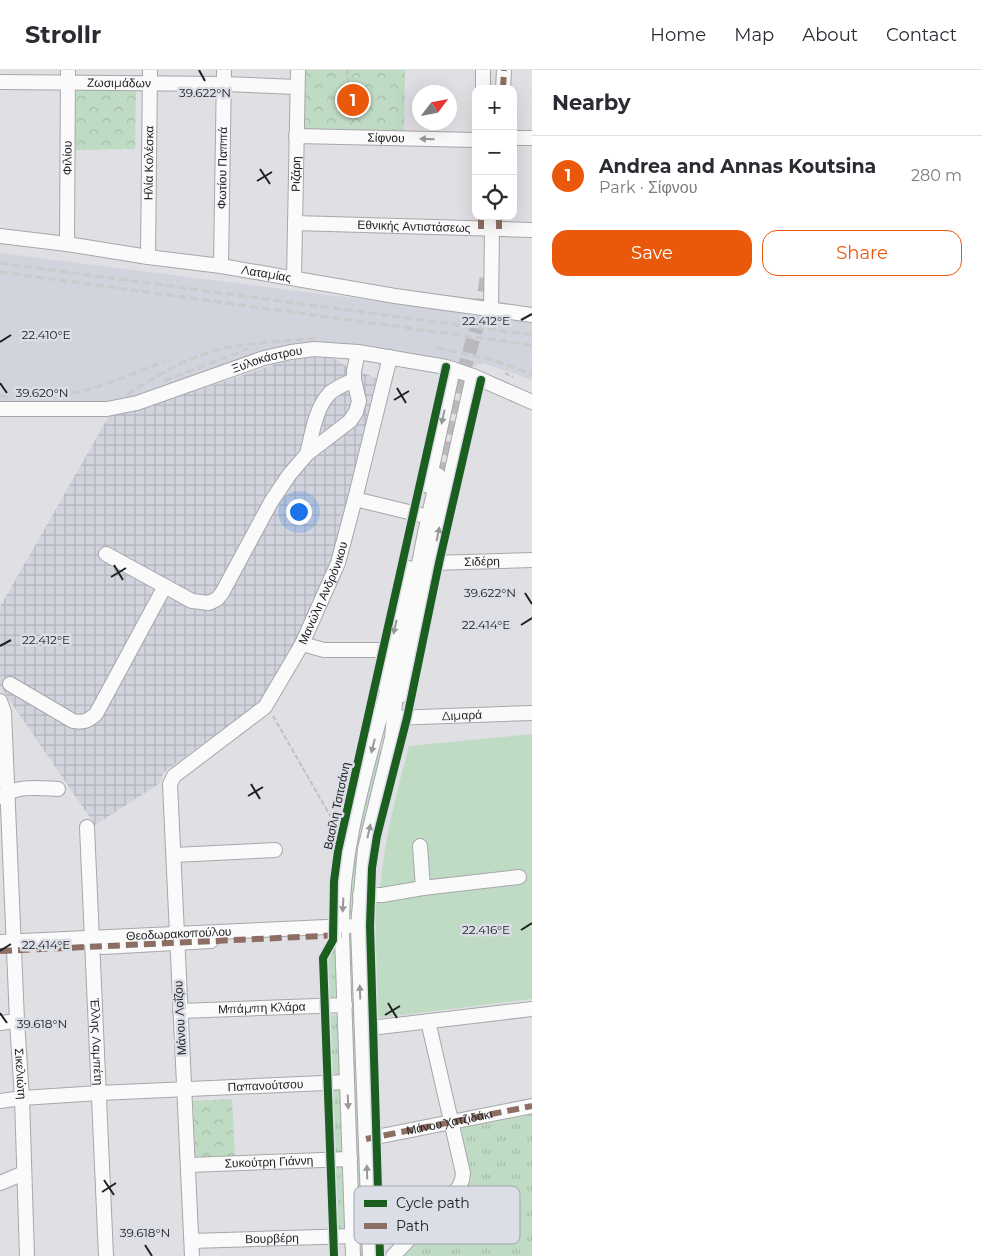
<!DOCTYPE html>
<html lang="en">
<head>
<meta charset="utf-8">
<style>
  body { margin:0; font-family:Montserrat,sans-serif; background:#f2f2f3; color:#2b2b33 }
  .controls { position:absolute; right:15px; top:15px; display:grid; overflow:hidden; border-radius:10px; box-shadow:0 5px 20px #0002 }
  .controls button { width:45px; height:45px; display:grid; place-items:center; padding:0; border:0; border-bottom:1px solid #e1e1e2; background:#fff; color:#2b2b33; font:25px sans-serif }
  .compass { position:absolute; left:412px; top:15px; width:45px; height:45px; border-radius:50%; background:#fff; box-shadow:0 5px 20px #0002; rotate:58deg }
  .you { position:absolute; left:298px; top:441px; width:18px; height:18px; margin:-12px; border:4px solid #fff; border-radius:50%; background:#1a73e8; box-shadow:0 0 0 8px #1a73e833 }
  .badge { display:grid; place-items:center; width:32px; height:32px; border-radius:50%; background:#ea580c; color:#fff; font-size:16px; font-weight:700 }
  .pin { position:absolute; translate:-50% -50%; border:2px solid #fff; box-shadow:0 1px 5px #0006 }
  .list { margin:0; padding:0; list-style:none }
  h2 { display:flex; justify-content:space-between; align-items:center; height:65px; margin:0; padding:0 20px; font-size:21px }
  h2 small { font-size:16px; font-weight:400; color:#7c7c81 }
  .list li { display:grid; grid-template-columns:32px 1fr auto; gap:15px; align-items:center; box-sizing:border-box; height:80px; padding:0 20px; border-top:1px solid #e1e1e2 }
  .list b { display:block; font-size:19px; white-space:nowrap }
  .list p { margin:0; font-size:16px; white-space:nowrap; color:#7c7c81 }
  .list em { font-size:16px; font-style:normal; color:#7c7c81 }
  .actions { display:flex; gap:10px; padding:15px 20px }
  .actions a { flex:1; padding:11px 0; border:1px solid #ea580c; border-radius:15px; text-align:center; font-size:18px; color:#ea580c }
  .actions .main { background:#ea580c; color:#fff }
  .icon { flex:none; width:28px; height:28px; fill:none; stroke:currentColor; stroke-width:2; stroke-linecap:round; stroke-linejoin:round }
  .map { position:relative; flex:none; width:532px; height:1186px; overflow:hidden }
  header { display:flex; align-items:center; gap:30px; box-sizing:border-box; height:70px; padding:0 25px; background:#fff; border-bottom:1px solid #e1e1e2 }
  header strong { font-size:24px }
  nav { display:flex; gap:28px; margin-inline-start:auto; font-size:18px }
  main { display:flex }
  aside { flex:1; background:#fff }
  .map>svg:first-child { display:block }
  .industrial { fill:url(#industrial-grid) }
  .built { fill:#d1d3dd }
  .grass { fill:url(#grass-tufts) }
  .park { fill:url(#park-crowns) }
  .pitch { fill:#c0dbc4 }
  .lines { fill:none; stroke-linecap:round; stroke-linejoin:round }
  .minor-tunnel { stroke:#b9b9be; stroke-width:14; stroke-dasharray:14 7; stroke-linecap:butt }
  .minor-casing { stroke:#a7a7ab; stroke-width:16 }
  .path { stroke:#c0c1c3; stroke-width:2; stroke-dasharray:5 2.5; stroke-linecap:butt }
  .minor { stroke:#fafafb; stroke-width:14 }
  .rail { stroke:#cbcbcc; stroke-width:3; stroke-dasharray:8 4; stroke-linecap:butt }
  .quiet { stroke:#8d6e63; stroke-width:6; stroke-dasharray:12 6; stroke-linecap:butt }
  .cycleway-casing { stroke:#dcdee7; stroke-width:11 }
  .cycleway { stroke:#1b5e20; stroke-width:8 }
  .oneway { fill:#98989a }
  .ticks { fill:none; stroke:#202124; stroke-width:2 }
  .labels { text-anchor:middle; stroke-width:5; stroke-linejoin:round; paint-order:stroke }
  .street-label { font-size:12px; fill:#202124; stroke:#dcdee7 }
  .key { fill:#dcdee7; stroke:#a4a5ac; stroke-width:1 }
  .key-label { font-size:14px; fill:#202124 }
  .ticks-label { font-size:12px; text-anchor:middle; fill:#202124; stroke:#dcdee7; stroke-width:5; stroke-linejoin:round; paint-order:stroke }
</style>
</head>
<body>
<header>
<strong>Strollr</strong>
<nav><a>Home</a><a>Map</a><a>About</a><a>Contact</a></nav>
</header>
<main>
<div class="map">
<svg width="532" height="1186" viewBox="0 0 532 1186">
  <defs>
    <pattern id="industrial-grid" width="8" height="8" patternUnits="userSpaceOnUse" patternTransform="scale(1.25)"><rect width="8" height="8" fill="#d1d3dd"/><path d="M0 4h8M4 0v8" fill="none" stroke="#b3b5be"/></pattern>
    <pattern id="grass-tufts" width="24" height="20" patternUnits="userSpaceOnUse" patternTransform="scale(1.25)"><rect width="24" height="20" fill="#c0dbc4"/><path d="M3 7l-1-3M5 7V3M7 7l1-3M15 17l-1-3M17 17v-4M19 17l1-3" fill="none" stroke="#a5bca8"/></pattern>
    <pattern id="park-crowns" width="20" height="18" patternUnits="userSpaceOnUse" patternTransform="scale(1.25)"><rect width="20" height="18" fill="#c0dbc4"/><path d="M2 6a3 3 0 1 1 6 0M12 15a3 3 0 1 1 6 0" fill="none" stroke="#a5bca8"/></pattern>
  </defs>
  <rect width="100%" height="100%" fill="#dfdfe4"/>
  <polygon class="industrial" points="320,287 333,288 350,298 376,308 350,436 337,482 297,582 257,634 163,703 160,713 95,755 0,616 0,537 110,344 141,339 279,293 303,288"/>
  <polygon class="built" points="0,183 493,246 532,253 532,310 484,293 471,297 435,288 352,276 295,275 280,277 250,287 130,328 108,332 0,334"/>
  <g class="grass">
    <polygon points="378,680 382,681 364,751 355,804 353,844 349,844 350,804 360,751"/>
    <polygon points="351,867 365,1186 359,1186 349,868"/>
    <polygon points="332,875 337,875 339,931 328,931 326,887"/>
    <polygon points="327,945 339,945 341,1011 330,1011"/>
    <polygon points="330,1020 342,1020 344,1086 333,1086"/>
    <polygon points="532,1042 532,1186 400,1186 471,1110 459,1055"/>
    <polygon points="346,1096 347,1165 336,1166 333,1097"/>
  </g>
  <g class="park">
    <polygon points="302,0 405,0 404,62 301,59"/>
    <polygon points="71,18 136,20 135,79 72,80"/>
    <polygon points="232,1029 235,1087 195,1089 193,1031"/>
  </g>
  <path class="pitch" d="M532,664V929L378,948L374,834L379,833C382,779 395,728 409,676Z"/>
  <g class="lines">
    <polyline class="minor-tunnel" points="438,405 460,313 482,240 487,205"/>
    <g class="minor-casing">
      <g id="minor">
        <path id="s1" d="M0,12L224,14L297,17"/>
        <polyline points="483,19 483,0"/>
        <polyline points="503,19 504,0"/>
        <path id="s2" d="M296,66L476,70"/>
        <polyline points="513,68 532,68"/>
        <polyline points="490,147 490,146"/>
        <path id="s3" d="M295,153L532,160"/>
        <path id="s4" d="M0,166L67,174L148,187L221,196L395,226L532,245"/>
        <path id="s5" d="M67,174L68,0"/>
        <path id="s6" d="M148,187L150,0"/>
        <path id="s7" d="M221,196L224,0"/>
        <path id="s8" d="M294,208L298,0"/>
        <polyline points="491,239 492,159"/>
        <path id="s9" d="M0,339H107L137,333L264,288L291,282L314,279L358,282L446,297L473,306L532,332"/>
        <path d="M307,384C312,365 315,339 329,324C336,317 345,314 354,310"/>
        <polyline points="428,416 453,299"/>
        <polyline points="355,429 421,445"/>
        <polyline points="106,484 192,531 209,533 217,529 222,523 271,432 289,405 307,384 350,351 356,342 359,331 354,310 354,301 358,282"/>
        <path id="s10" d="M431,493L532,490"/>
        <polyline points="302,574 324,580 389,580"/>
        <polyline points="382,613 409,498"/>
        <path d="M10,614L73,651C83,653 88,651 96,644L165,516"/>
        <polyline points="402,625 473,306"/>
        <path id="s11" d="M0,631L4,642L17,951L22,1028L27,1186"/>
        <path id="s12" d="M393,648L532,643"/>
        <path d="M1,727C17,715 38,718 58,719"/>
        <path id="s13" d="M87,757L106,1186"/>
        <polyline points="420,776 423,818"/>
        <polyline points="174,785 275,780"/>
        <polyline points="360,825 382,825 423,818 519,807"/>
        <path id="s14" d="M0,872L349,856"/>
        <polyline points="103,877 211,871"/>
        <path id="s15" d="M180,941L345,935"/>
        <polyline points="0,953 17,951"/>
        <polyline points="362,959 532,939"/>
        <path id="s16" d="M0,1031L22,1028L99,1023L347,1012"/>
        <polyline points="366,1069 532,1036"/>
        <path id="s17" d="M188,1095L350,1089"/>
        <polyline points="0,1113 24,1103"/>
        <path id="s18" d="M192,1171L353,1166"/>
        <path id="s19" d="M192,1186L170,714L174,706L265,637L302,574L338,493L355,429L390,287"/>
        <path d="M353,1186L342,865C340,781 366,701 387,621L392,606L397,596L404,569L425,463L438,405"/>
        <polyline points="370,1186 358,856 365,779 392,668 397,611"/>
        <polyline points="393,1186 459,1117 462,1110 463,1103 428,951"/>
      </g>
    </g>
    <g class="path">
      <polyline points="347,0 351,55"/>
      <polyline points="330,29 349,29"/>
      <polyline points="505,303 513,307"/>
      <polyline points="273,646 340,763"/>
    </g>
    <use href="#minor" class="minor"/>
    <g class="rail">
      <polyline points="0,193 532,265"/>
      <polyline points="0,202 532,275"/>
      <polyline points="437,278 489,289 532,304"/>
      <polyline points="164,311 248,279"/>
      <path d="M127,325C158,304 193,284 230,277C259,272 289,271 318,268"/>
      <path d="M0,326C64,333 107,315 164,291"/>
    </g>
    <g class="quiet">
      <polyline points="503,19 504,0"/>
      <polyline points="481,159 481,146"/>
      <polyline points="499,159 499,146"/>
      <polyline points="0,881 342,865"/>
      <path id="s20" d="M366,1069L532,1036"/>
    </g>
    <g class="cycleway-casing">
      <g id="cycleway">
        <polyline points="334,1186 323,888 333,870 334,811 338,781 446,297"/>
        <polyline points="380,1186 370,856 372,798 377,766 407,648 439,493 481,310"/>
      </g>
    </g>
    <use href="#cycleway" class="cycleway"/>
  </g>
  <defs><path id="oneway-solid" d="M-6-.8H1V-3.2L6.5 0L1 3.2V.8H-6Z" transform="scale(1.25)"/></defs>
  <g class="oneway">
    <use href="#oneway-solid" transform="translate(427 69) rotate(-179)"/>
    <use href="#oneway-solid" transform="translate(443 347) rotate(102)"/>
    <use href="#oneway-solid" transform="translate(438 464) rotate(-78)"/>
    <use href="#oneway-solid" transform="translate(395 557) rotate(103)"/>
    <use href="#oneway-solid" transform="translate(373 676) rotate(104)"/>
    <use href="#oneway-solid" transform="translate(369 761) rotate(-77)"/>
    <use href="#oneway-solid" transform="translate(343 835) rotate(93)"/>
    <use href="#oneway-solid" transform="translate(360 922) rotate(-92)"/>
    <use href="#oneway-solid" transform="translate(348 1032) rotate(88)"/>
    <use href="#oneway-solid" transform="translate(367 1102) rotate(-92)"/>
  </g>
  <path class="ticks" d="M199,0L205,11M260,99L270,114M257,111L272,102M521,250L532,244M0,272L11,265M0,313L7,323M397,318L406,333M394,330L409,321M114,495L123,510M111,507L126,498M525,523L532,534M521,555L532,548M0,576L11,570M251,714L260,729M248,726L263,717M521,860L532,853M0,881L11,874M388,933L397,948M0,943L7,953M385,945L400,936M104,1110L114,1125M102,1122L116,1113M145,1175L152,1186"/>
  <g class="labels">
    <g class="street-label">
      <text dy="4" stroke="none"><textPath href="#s1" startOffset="119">Ζωσιμάδων</textPath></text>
      <text dy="4" stroke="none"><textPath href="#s2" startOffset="90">Σίφνου</textPath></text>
      <text dy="4" stroke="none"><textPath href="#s5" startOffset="86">Φιλίου</textPath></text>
      <text dy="4" stroke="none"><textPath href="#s6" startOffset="94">Ηλία Κολέσκα</textPath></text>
      <text dy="4" stroke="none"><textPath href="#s7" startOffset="98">Φωτίου Παππά</textPath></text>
      <text dy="4" stroke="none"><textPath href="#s8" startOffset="104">Ριζάρη</textPath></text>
      <text dy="4" stroke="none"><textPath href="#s3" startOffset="119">Εθνικής Αντιστάσεως</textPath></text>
      <text dy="4" stroke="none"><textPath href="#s4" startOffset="269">Λαταμίας</textPath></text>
      <text dy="4" stroke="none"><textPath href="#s9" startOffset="275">Ξυλοκάστρου</textPath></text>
      <text dy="4" stroke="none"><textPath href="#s10" startOffset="51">Σιδέρη</textPath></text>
      <text dy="4" stroke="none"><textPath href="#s19" startOffset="724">Μανώλη Ανδρόνικου</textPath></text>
      <text dy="4" stroke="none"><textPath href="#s12" startOffset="69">Διμαρά</textPath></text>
      <text transform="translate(337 736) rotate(-78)" y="4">Βασίλη Τσιτσάνη</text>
      <text dy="4" stroke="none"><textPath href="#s14" startOffset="179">Θεοδωρακοπούλου</textPath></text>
      <text dy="4" stroke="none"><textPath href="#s15" startOffset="82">Μπάμπη Κλάρα</textPath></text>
      <text transform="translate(180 948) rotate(-93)" y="4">Μάνου Λοΐζου</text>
      <text dy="4" stroke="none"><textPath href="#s13" startOffset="215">Έλλης Λαμπέτη</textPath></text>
      <text dy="4" stroke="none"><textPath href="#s11" startOffset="374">Σικελιώτη</textPath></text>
      <text dy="4" stroke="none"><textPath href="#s16" startOffset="266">Παπανούτσου</textPath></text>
      <text dy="4" stroke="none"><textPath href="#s20" startOffset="85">Μάνου Χατζιδάκι</textPath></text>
      <text dy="4" stroke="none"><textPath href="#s17" startOffset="81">Συκούτρη Γιάννη</textPath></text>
      <text dy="4" stroke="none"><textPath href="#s18" startOffset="80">Βουρβέρη</textPath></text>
    </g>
  </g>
  <rect x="354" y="1116" width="166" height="58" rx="8" class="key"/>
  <rect x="364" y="1130" width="23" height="7" fill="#1b5e20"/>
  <rect x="364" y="1153" width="23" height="6" fill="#8d6e63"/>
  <g class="key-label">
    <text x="396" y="1138">Cycle path</text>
    <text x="396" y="1161">Path</text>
  </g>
  <g class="ticks-label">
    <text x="205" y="27">39.622°N</text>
    <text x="486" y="255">22.412°E</text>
    <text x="46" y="269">22.410°E</text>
    <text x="42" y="327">39.620°N</text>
    <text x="490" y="527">39.622°N</text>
    <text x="486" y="559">22.414°E</text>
    <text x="46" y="574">22.412°E</text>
    <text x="486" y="864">22.416°E</text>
    <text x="46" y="879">22.414°E</text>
    <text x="42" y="958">39.618°N</text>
    <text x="145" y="1167">39.618°N</text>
  </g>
</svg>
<div class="controls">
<button>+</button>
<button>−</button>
<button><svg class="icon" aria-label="locate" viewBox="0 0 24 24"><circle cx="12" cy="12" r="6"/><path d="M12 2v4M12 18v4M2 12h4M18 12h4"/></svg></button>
</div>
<svg class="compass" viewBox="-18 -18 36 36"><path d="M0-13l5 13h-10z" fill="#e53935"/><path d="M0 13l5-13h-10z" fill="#7c7c81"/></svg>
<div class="you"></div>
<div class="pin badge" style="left:353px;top:30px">1</div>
</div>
<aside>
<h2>Nearby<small></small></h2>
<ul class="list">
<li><span class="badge">1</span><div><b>Andrea and Annas Koutsina</b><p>Park · Σίφνου</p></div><em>280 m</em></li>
</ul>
<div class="actions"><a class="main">Save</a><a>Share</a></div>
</aside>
</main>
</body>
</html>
